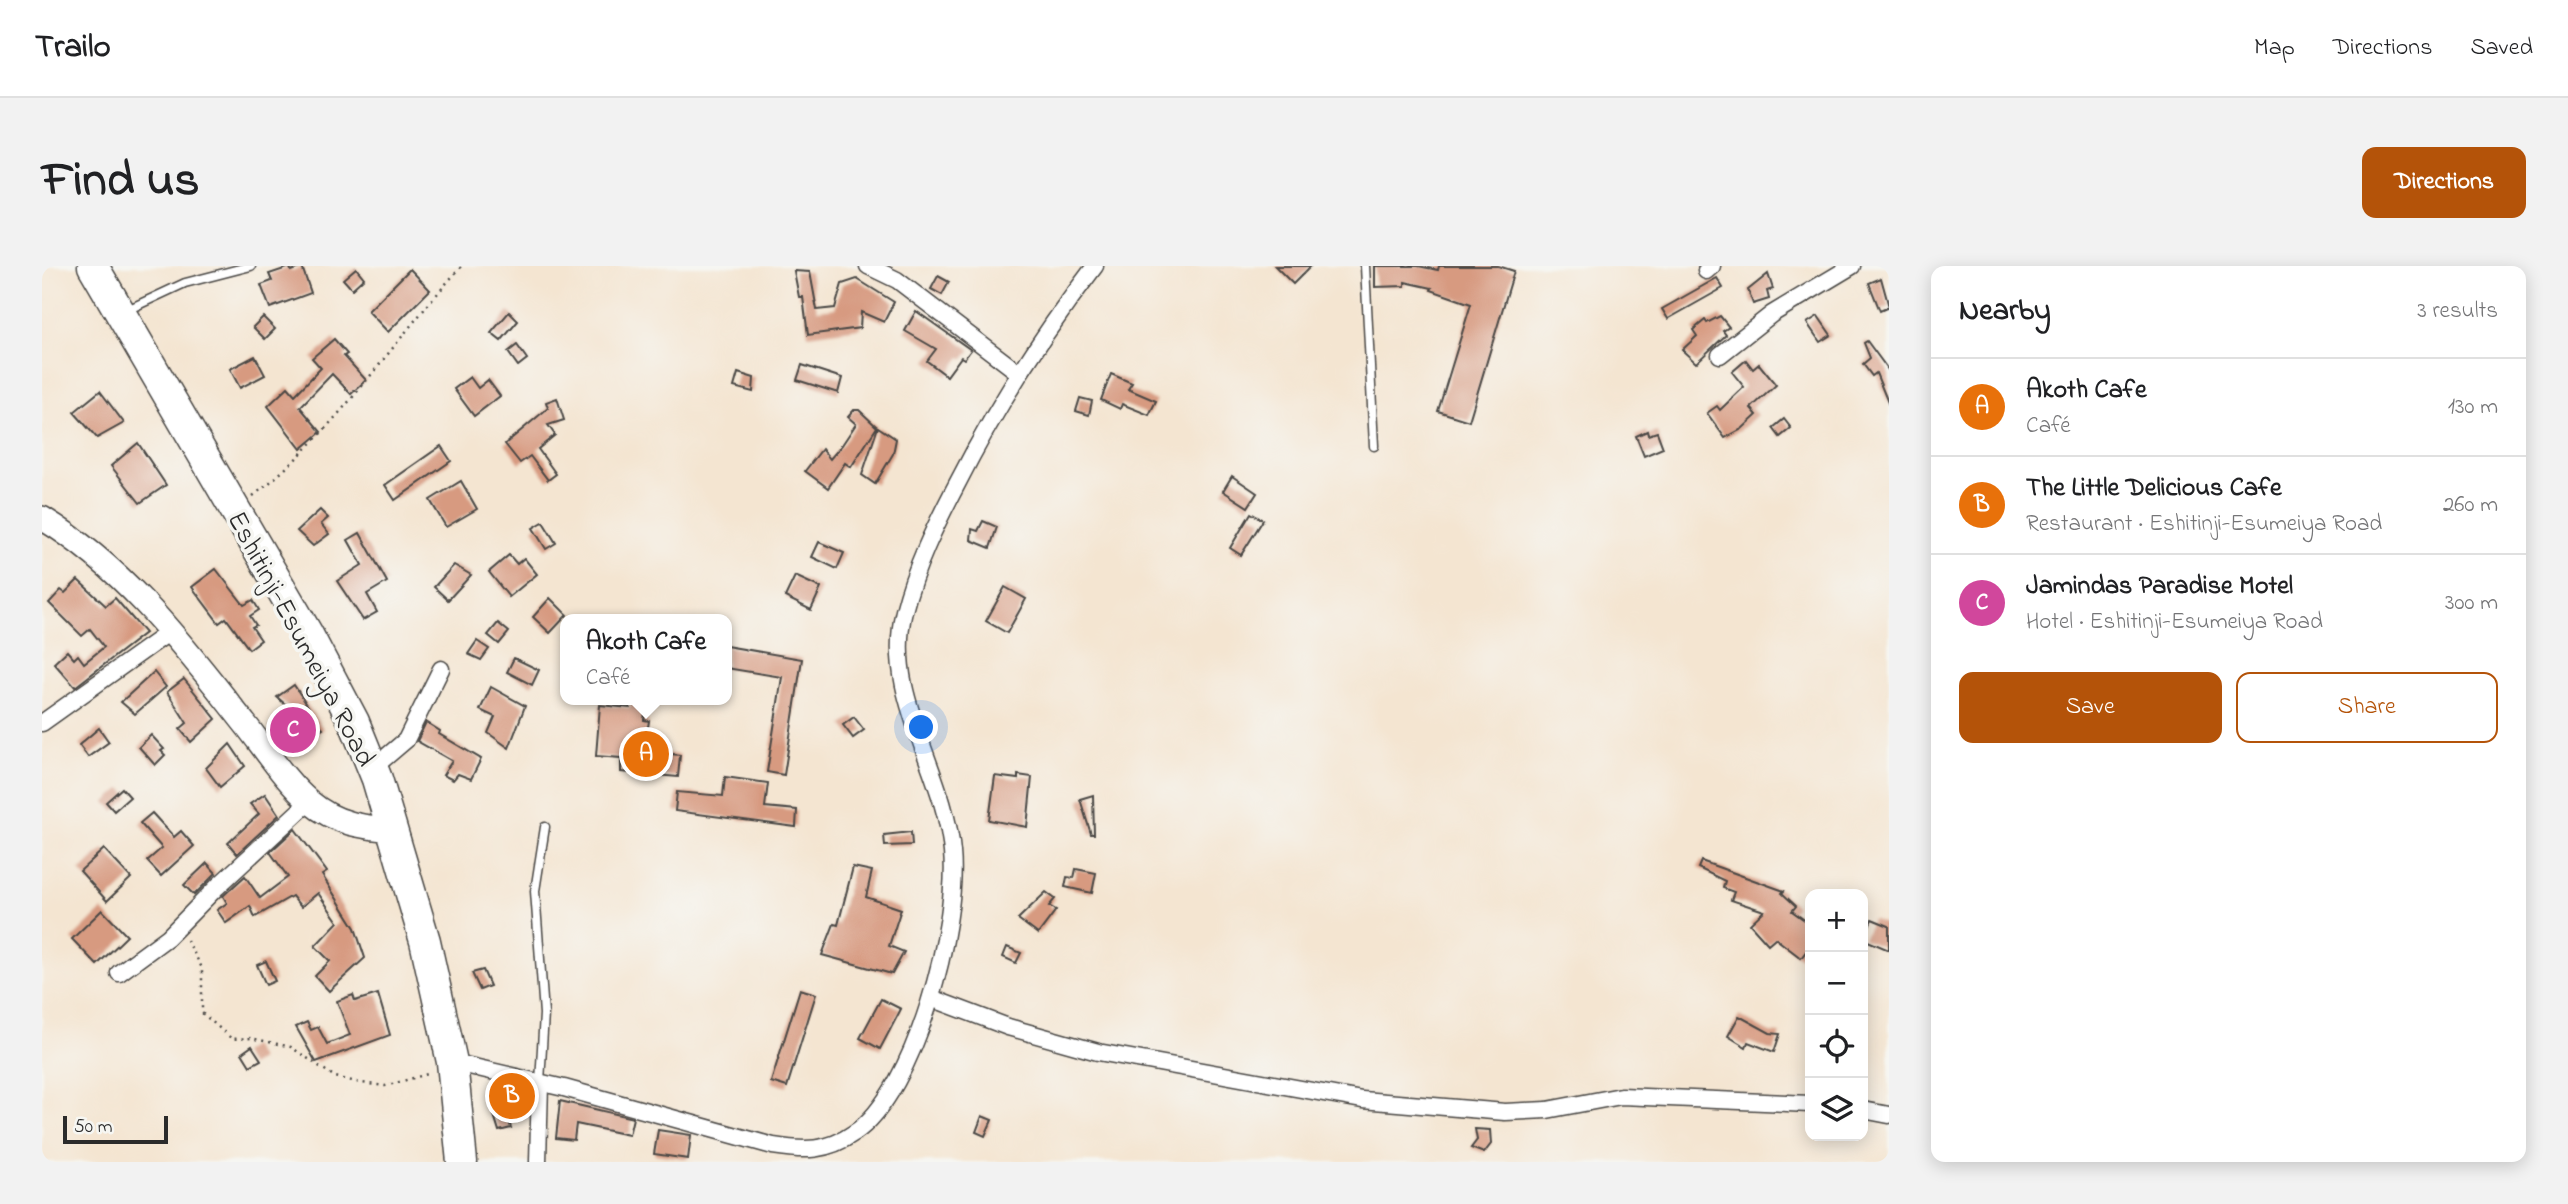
<!DOCTYPE html>
<html lang="en">
<head>
<meta charset="utf-8">
<style>
  body { margin:0; font-family:"Indie Flower",sans-serif; background:#f2f2f2; color:#202124 }
  .controls { position:absolute; right:21px; bottom:21px; display:grid; overflow:hidden; border-radius:14px; box-shadow:0 4px 18px #0003 }
  .controls button { width:63px; height:63px; display:grid; place-items:center; padding:0; border:0; border-bottom:2px solid #e0e0e0; background:#fff; color:#202124; font:35px sans-serif }
  .scale { position:absolute; left:21px; bottom:18px; width:105px; box-sizing:border-box; padding-left:7px; border:4px solid #2b2b2b; border-top:0; font-size:19px; line-height:24px; white-space:nowrap; color:#2b2b2b; -webkit-text-stroke:5px #f6f6f2; paint-order:stroke }
  .you { position:absolute; left:880px; top:462px; width:24px; height:24px; margin:-18px; border:5px solid #fff; border-radius:50%; background:#1a73e8; box-shadow:0 0 0 10px #1a73e833 }
  .badge { display:grid; place-items:center; width:46px; height:46px; border-radius:50%; background:#b45309; color:#fff; font-size:23px; font-weight:700 }
  .pin { position:absolute; translate:-50% -50%; border:4px solid #fff; box-shadow:0 2px 7px #0006 }
  .popup { position:absolute; left:518px; top:348px; width:172px; height:91px; box-sizing:border-box; display:grid; place-content:center; border-radius:14px; background:#fff; filter:drop-shadow(0 2px 5px #0005); font-size:23px; white-space:nowrap; color:#757577 }
  .popup b { font-size:26px; color:#202124 }
  .popup::after { content:''; position:absolute; left:50%; top:100%; margin-left:-14px; border:14px solid transparent; border-top-color:#fff }
  .list { margin:0; padding:0; list-style:none }
  h2 { display:flex; justify-content:space-between; align-items:center; height:91px; margin:0; padding:0 28px; font-size:30px }
  h2 small { font-size:23px; font-weight:400; color:#757577 }
  .list li { display:grid; grid-template-columns:46px 1fr auto; gap:21px; align-items:center; box-sizing:border-box; height:98px; padding:0 28px; border-top:2px solid #e0e0e0 }
  .list b { display:block; font-size:26px; white-space:nowrap }
  .list p { margin:0; font-size:23px; white-space:nowrap; color:#757577 }
  .list em { font-size:23px; font-style:normal; color:#757577 }
  .actions { display:flex; gap:14px; padding:21px 28px }
  .actions a { flex:1; padding:16px 0; border:2px solid #b45309; border-radius:14px; text-align:center; font-size:24px; color:#b45309 }
  .actions .main { background:#b45309; color:#fff }
  .icon { flex:none; width:38px; height:38px; fill:none; stroke:currentColor; stroke-width:2; stroke-linecap:round; stroke-linejoin:round }
  .map { position:relative; flex:none; width:1847px; height:896px; overflow:hidden; border-radius:14px }
  header { display:flex; align-items:center; gap:42px; box-sizing:border-box; height:98px; padding:0 35px; background:#fff; border-bottom:2px solid #e0e0e0 }
  header strong { font-size:33px }
  nav { display:flex; gap:38px; margin-inline-start:auto; font-size:24px }
  .intro { display:flex; align-items:center; justify-content:space-between; box-sizing:border-box; height:168px; padding:0 42px }
  h1 { margin:0; font-size:49px }
  .button { padding:18px 32px; border-radius:14px; background:#b45309; color:#fff; font-size:24px; font-weight:700 }
  main { display:flex; gap:42px; padding:0 42px }
  aside { flex:1; background:#fff; border-radius:14px; box-shadow:0 4px 18px #0003 }
  .map>svg:first-child { display:block }
  .building { fill:#d79a80 }
  .lines { fill:none; stroke-linecap:round; stroke-linejoin:round }
  .lane-casing { stroke:#494744; stroke-width:11 }
  .street-casing { stroke:#494744; stroke-width:19 }
  .secondary-casing { stroke:#494744; stroke-width:26 }
  .highway-casing { stroke:#494744; stroke-width:33 }
  .path { stroke:#494744; stroke-width:2.5; stroke-dasharray:2 5; stroke-linecap:butt }
  .lane { stroke:#fff; stroke-width:8 }
  .street { stroke:#fff; stroke-width:16 }
  .secondary { stroke:#fff; stroke-width:23 }
  .highway { stroke:#fff; stroke-width:30 }
  .labels { text-anchor:middle; stroke-width:7; stroke-linejoin:round; paint-order:stroke }
  .street-label { font-size:28px; fill:#2b2b2b; stroke:#f6f6f2 }
</style>
</head>
<body>
<header>
<strong>Trailo</strong>
<nav><a>Map</a><a>Directions</a><a>Saved</a></nav>
</header>
<div class="intro"><h1>Find us</h1><a class="button">Directions</a></div>
<main>
<div class="map">
<svg width="1847" height="896" viewBox="0 0 1847 896">
  <rect width="100%" height="100%" fill="#f6f6f2"/>
  <filter id="ink" filterUnits="userSpaceOnUse"><feTurbulence type="fractalNoise" baseFrequency=".0143" numOctaves="2"/><feDisplacementMap in="SourceGraphic" scale="14" xChannelSelector="R" yChannelSelector="G"/><feConvolveMatrix kernelMatrix="1 2 1 2 8 2 1 2 1" color-interpolation-filters="sRGB"/></filter>
  <filter id="wash" filterUnits="userSpaceOnUse"><feTurbulence type="fractalNoise" baseFrequency=".00686" numOctaves="4" result="noise"/><feDisplacementMap in="SourceGraphic" scale="28" xChannelSelector="R" yChannelSelector="G"/><feGaussianBlur stdDeviation="1.57" result="paint"/><feColorMatrix in="noise" values="0 0 0 0 0 0 0 0 0 0 0 0 0 0 0 0 0 1.4 0 .05"/><feComposite in="paint" operator="in"/></filter>
  <g filter="url(#wash)">
    <rect width="100%" height="100%" fill="#f4e5d1"/>
    <g id="blocks">
      <g class="building">
        <polygon points="1233,0 1269,0 1251,18"/>
        <polygon points="1333,0 1376,0 1396,4 1397,0 1456,0 1472,5 1427,155 1396,145 1429,38 1389,24 1390,22 1363,16 1363,20 1333,21"/>
        <polygon points="248,1 249,5 260,1 269,27 228,42 219,19 230,15 227,8"/>
        <polygon points="314,2 322,12 310,23 301,13"/>
        <polygon points="368,3 388,24 346,66 326,45"/>
        <polygon points="752,5 768,6 775,44 793,42 800,18 815,13 852,36 842,56 819,46 818,62 766,69 761,31 757,31"/>
        <polygon points="1726,8 1731,23 1725,25 1727,33 1711,38 1706,24"/>
        <polygon points="896,10 907,16 900,29 889,23"/>
        <polygon points="1675,12 1681,22 1626,53 1620,43"/>
        <polygon points="1839,12 1847,41 1838,45 1827,17"/>
        <polygon points="874,45 929,84 922,93 919,91 905,110 885,95 894,83 863,65"/>
        <polygon points="467,46 476,55 459,75 449,67"/>
        <polygon points="1678,50 1687,61 1681,65 1684,69 1654,97 1640,84 1655,70 1651,64 1663,54 1665,57"/>
        <polygon points="1776,50 1789,69 1778,76 1765,57"/>
        <polygon points="221,51 233,63 223,73 211,61"/>
        <polygon points="292,73 305,88 302,90 324,114 309,128 290,108 258,141 279,166 259,183 226,140 246,121 253,129 279,102 270,92"/>
        <polygon points="1825,75 1847,105 1847,139 1834,107 1830,110 1821,98 1828,92 1822,77"/>
        <polygon points="475,79 485,93 476,100 466,86"/>
        <polygon points="213,90 223,109 198,122 188,103"/>
        <polygon points="1704,94 1711,103 1717,98 1734,119 1709,142 1715,149 1700,163 1683,172 1665,147 1675,140 1678,144 1702,121 1690,106"/>
        <polygon points="760,99 800,112 796,127 755,114"/>
        <polygon points="696,107 712,112 711,126 692,121"/>
        <polygon points="1069,108 1090,117 1086,123 1114,135 1107,149 1080,138 1078,143 1059,134"/>
        <polygon points="428,111 436,122 446,114 458,130 432,150 412,123"/>
        <polygon points="58,125 82,157 55,172 32,146"/>
        <polygon points="515,132 522,154 506,159 513,169 496,183 514,208 506,214 488,190 478,197 463,178 506,142 504,136"/>
        <polygon points="1038,132 1050,135 1047,149 1034,145"/>
        <polygon points="812,144 817,144 835,161 809,201 803,197 786,222 763,205 780,183 788,193 800,179 814,158 806,151"/>
        <polygon points="1742,153 1749,162 1738,171 1731,162"/>
        <polygon points="836,161 854,173 851,188 833,218 820,209"/>
        <polygon points="1605,165 1606,169 1615,166 1621,182 1602,190 1594,170"/>
        <polygon points="96,177 124,219 98,237 69,200"/>
        <polygon points="399,180 409,195 353,234 343,219"/>
        <polygon points="1190,210 1215,227 1206,241 1181,225"/>
        <polygon points="419,215 435,243 404,261 388,234"/>
        <polygon points="278,244 286,252 279,258 287,268 271,280 255,265"/>
        <polygon points="1209,247 1221,254 1199,289 1188,282"/>
        <polygon points="941,255 955,261 948,282 929,274 930,263 936,265"/>
        <polygon points="501,256 514,277 504,283 491,262"/>
        <polygon points="318,267 345,316 325,328 335,346 321,354 295,315 320,299 306,274"/>
        <polygon points="777,276 802,287 795,303 770,291"/>
        <polygon points="467,289 475,298 482,292 495,308 467,331 447,306"/>
        <polygon points="412,299 429,309 406,334 392,321"/>
        <polygon points="174,303 202,339 211,334 217,344 208,350 214,359 210,361 219,374 207,383 184,352 177,357 150,321"/>
        <polygon points="753,310 779,322 769,344 743,331"/>
        <polygon points="36,314 64,340 73,332 103,367 33,421 12,397 25,385 32,393 36,389 42,397 62,381 48,363 40,370 7,337 19,324 23,327"/>
        <polygon points="963,321 984,333 965,367 944,355"/>
        <polygon points="508,332 525,349 508,367 491,351"/>
        <polygon points="456,357 467,366 457,378 446,369"/>
        <polygon points="435,375 447,383 439,394 426,388"/>
        <polygon points="684,380 760,393 742,509 725,506 740,411 684,402"/>
        <polygon points="472,392 497,404 490,419 465,406"/>
        <polygon points="112,406 124,421 93,448 79,436"/>
        <polygon points="142,413 174,453 149,476 138,463 145,457 125,426"/>
        <polygon points="252,419 281,463 265,473 245,440 235,431"/>
        <polygon points="449,421 483,440 467,482 446,467 453,451 438,444"/>
        <polygon points="589,434 605,434 602,454 607,455 602,485 638,489 636,511 579,506 579,492 554,490 558,439 588,442"/>
        <polygon points="812,451 822,464 811,472 801,459"/>
        <polygon points="384,456 398,465 397,468 439,493 429,513 416,508 411,514 401,509 410,495 375,475"/>
        <polygon points="57,462 67,476 46,491 37,479"/>
        <polygon points="109,469 122,483 119,485 123,489 113,499 97,481"/>
        <polygon points="188,478 203,500 178,521 164,502"/>
        <polygon points="976,509 990,511 985,561 947,554 953,510 976,513"/>
        <polygon points="683,511 726,517 723,541 755,544 754,561 633,545 635,526 681,530"/>
        <polygon points="80,522 88,531 72,545 64,536"/>
        <polygon points="223,528 237,549 195,588 186,577 217,548 208,538"/>
        <polygon points="1051,529 1052,568 1049,568 1038,533"/>
        <polygon points="110,547 132,571 139,565 152,580 119,610 105,595 120,582 98,557"/>
        <polygon points="253,563 285,606 280,609 313,662 323,692 287,725 273,710 288,695 273,680 296,656 276,627 259,641 250,630 213,651 208,640 184,657 175,644 185,637 181,630 203,610 218,632 246,611 228,586"/>
        <polygon points="869,566 870,579 843,580 842,569"/>
        <polygon points="62,583 89,612 65,635 38,605"/>
        <polygon points="1659,595 1742,625 1740,627 1754,640 1750,645 1768,658 1768,680 1759,692 1733,672 1726,678 1708,658 1722,645 1689,634 1692,626 1681,622 1683,615 1656,602"/>
        <polygon points="165,597 174,607 152,629 142,619"/>
        <polygon points="811,601 830,605 824,631 859,643 847,680 862,686 850,708 780,689 792,658 796,659"/>
        <polygon points="1034,603 1054,607 1050,627 1023,621 1025,611 1032,612"/>
        <polygon points="1004,626 1013,633 1007,640 1014,644 996,668 976,653"/>
        <polygon points="60,644 85,670 55,699 30,673"/>
        <polygon points="1830,653 1847,660 1847,684 1821,673"/>
        <polygon points="965,681 979,687 974,697 961,691"/>
        <polygon points="224,695 233,715 224,719 215,699"/>
        <polygon points="441,704 448,720 438,724 430,707"/>
        <polygon points="758,723 774,728 745,821 729,816"/>
        <polygon points="336,728 348,769 274,796 254,761 265,756 269,764 276,761 285,778 308,769 295,735 311,729 313,735"/>
        <polygon points="839,733 859,743 838,783 818,772"/>
        <polygon points="1697,750 1728,767 1738,768 1732,786 1706,776 1704,781 1686,770"/>
        <polygon points="210,780 219,794 208,800 200,787"/>
        <polygon points="518,835 591,852 587,869 534,858 532,874 514,872"/>
        <polygon points="464,846 469,862 457,865 452,849"/>
        <polygon points="940,850 950,854 943,870 934,866"/>
        <polygon points="1433,863 1448,864 1449,878 1442,887 1429,882 1435,874"/>
        <polygon points="616,864 649,869 646,893 612,888"/>
      </g>
    </g>
  </g>
  <g filter="url(#ink)">
    <use href="#blocks" fill-opacity="0" stroke="#494744" stroke-width="2"/>
    <g class="lines">
      <g class="lane-casing">
        <g id="lane">
          <polyline points="1323,0 1332,180"/>
          <polyline points="83,45 143,17 209,0"/>
          <polyline points="498,816 502,748 493,625 503,561"/>
        </g>
      </g>
      <g class="street-casing">
        <g id="street">
          <polyline points="826,0 855,14 977,107"/>
          <polyline points="1664,5 1670,0"/>
          <polyline points="1678,89 1730,48 1810,0"/>
          <polyline points="0,457 129,365"/>
          <polyline points="331,502 364,474 399,403"/>
          <polyline points="77,707 126,671 175,621 267,536"/>
          <polyline points="889,732 966,761 1056,786 1320,834 1463,846 1505,844 1579,830 1768,838"/>
          <path d="M410,796L522,822L731,880C762,885 785,886 812,867C874,826 917,657 910,586C903,504 841,429 862,345C873,301 894,258 915,218C954,141 1000,69 1053,0"/>
          <polyline points="1821,844 1847,849"/>
          <polyline points="496,896 498,817"/>
        </g>
      </g>
      <g class="secondary-casing">
        <path id="secondary" d="M0,252C85,303 143,382 204,459C223,483 244,516 268,536C294,558 320,561 352,564"/>
      </g>
      <g class="highway-casing">
        <polyline id="highway" points="51,0 265,367 312,456 335,513 383,675 410,796 420,896"/>
      </g>
      <g class="path">
        <path d="M211,230C296,164 348,78 420,0"/>
        <polyline points="145,674 160,702 160,747 190,773 209,772 249,781 293,811 319,817 343,820 389,807"/>
      </g>
      <use href="#lane" class="lane"/>
      <use href="#street" class="street"/>
      <use href="#secondary" class="secondary"/>
      <use href="#highway" class="highway"/>
    </g>
  </g>
  <g class="labels">
    <g class="street-label">
      <text transform="translate(261 372) rotate(62)" y="10">Eshitinji-Esumeiya Road</text>
    </g>
  </g>
</svg>
<div class="controls">
<button>+</button>
<button>−</button>
<button><svg class="icon" aria-label="locate" viewBox="0 0 24 24"><circle cx="12" cy="12" r="6"/><path d="M12 2v4M12 18v4M2 12h4M18 12h4"/></svg></button>
<button><svg class="icon" aria-label="layers" viewBox="0 0 24 24"><path d="M12 4l9 5-9 5-9-5zM3 14l9 5 9-5"/></svg></button>
</div>
<div class="scale">50 m</div>
<div class="you"></div>
<div class="pin badge" style="left:604px;top:488px;background:#e8710a">A</div>
<div class="popup"><b>Akoth Cafe</b>Café</div>
<div class="pin badge" style="left:470px;top:830px;background:#e8710a">B</div>
<div class="pin badge" style="left:251px;top:464px;background:#d1479c">C</div>
</div>
<aside>
<h2>Nearby<small>3 results</small></h2>
<ul class="list">
<li><span class="badge" style="background:#e8710a">A</span><div><b>Akoth Cafe</b><p>Café</p></div><em>130 m</em></li>
<li><span class="badge" style="background:#e8710a">B</span><div><b>The Little Delicious Cafe</b><p>Restaurant · Eshitinji-Esumeiya Road</p></div><em>260 m</em></li>
<li><span class="badge" style="background:#d1479c">C</span><div><b>Jamindas Paradise Motel</b><p>Hotel · Eshitinji-Esumeiya Road</p></div><em>300 m</em></li>
</ul>
<div class="actions"><a class="main">Save</a><a>Share</a></div>
</aside>
</main>
</body>
</html>
